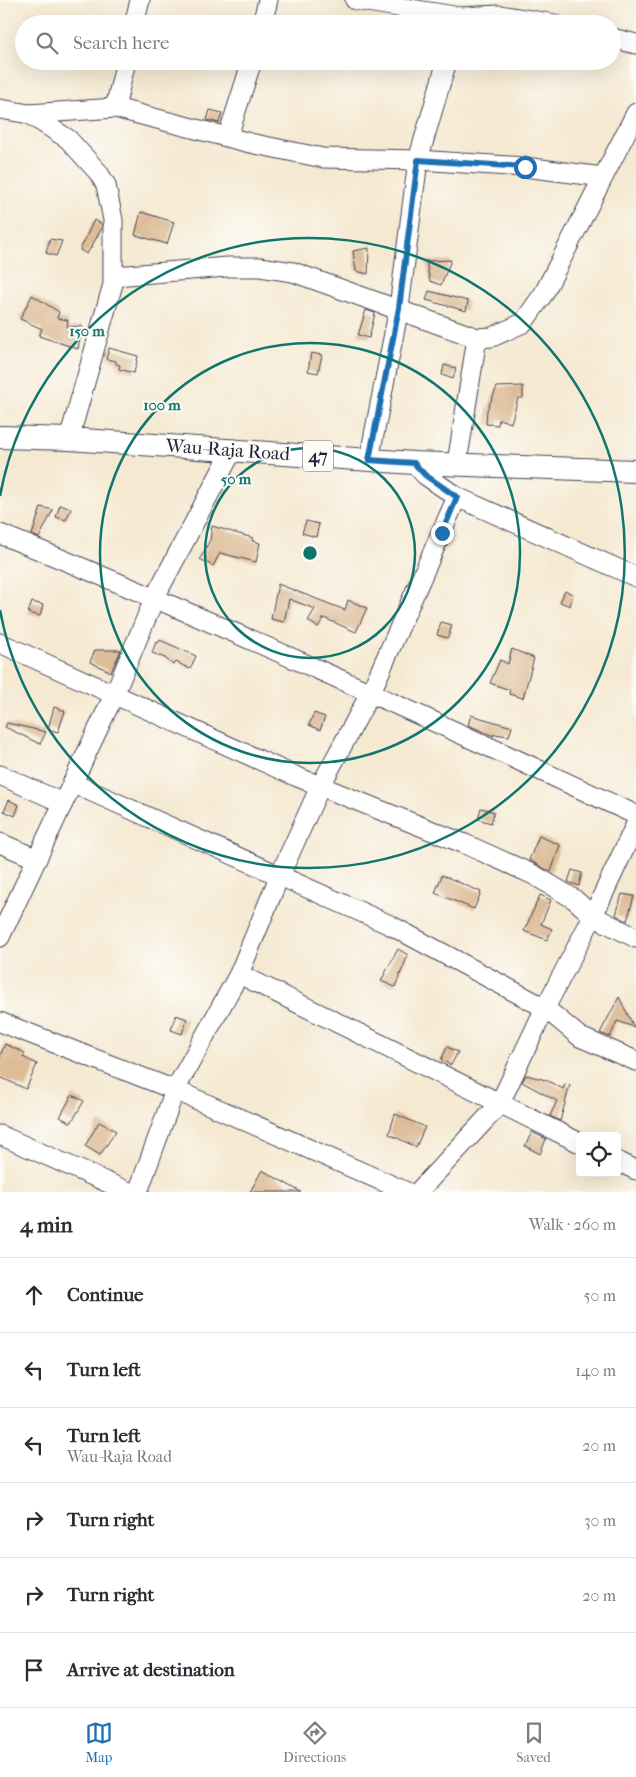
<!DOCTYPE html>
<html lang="en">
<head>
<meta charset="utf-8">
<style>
  body { margin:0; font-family:"IM FELL French Canon",serif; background:#f2f2f3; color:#2b2b33 }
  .controls { position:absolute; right:15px; bottom:15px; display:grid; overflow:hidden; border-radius:5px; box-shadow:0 5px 20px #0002 }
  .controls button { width:45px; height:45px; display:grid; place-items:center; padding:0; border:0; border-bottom:1px solid #e1e1e2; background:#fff; color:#2b2b33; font:25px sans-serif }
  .stop { position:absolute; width:15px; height:15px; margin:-11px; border:4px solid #1f6fb2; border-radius:50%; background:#fff }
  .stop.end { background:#1f6fb2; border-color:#fff; box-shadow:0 1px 5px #0008 }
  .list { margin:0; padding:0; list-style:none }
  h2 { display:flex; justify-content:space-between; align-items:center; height:65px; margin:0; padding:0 20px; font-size:21px }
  h2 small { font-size:16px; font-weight:400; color:#7c7c81 }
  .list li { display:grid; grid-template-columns:32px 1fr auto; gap:15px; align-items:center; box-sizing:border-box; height:75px; padding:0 20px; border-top:1px solid #e1e1e2 }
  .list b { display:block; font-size:19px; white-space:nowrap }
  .list p { margin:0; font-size:16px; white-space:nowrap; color:#7c7c81 }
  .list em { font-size:16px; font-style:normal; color:#7c7c81 }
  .icon { flex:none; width:28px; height:28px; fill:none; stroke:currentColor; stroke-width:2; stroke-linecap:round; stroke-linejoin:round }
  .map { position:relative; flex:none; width:636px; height:1192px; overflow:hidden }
  .search { position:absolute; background:#fff; box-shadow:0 5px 20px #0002; left:15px; right:15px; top:15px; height:55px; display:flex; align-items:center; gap:12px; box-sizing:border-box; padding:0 18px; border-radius:28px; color:#7c7c81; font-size:19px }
  .sheet { height:515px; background:#fff }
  nav { display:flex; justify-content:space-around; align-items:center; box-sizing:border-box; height:70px; border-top:1px solid #e1e1e2; background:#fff; font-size:14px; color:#7c7c81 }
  nav a { display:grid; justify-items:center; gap:2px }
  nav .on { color:#1f6fb2 }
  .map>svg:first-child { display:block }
  .building { fill:#ddbc97 }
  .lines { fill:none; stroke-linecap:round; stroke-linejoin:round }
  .minor-casing { stroke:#424052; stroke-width:21 }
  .major-casing { stroke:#424052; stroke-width:24 }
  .minor { stroke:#fff; stroke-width:19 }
  .major { stroke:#fff; stroke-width:22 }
  .route { stroke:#1f6fb2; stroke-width:6 }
  .ring { fill:none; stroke:#0f766e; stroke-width:2.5 }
  .labels { text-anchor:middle; stroke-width:4; stroke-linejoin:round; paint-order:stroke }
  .shield { fill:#fdfcf7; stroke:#646373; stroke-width:1 }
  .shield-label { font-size:18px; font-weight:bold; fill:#22223b }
  .street-label { font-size:19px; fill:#22223b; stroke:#fdfcf7 }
  .centre { fill:#0f766e; stroke:#fdfcf7; stroke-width:2.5 }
  .ring-label { font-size:15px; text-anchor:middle; font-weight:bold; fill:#0f766e; stroke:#fdfcf7; stroke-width:4; stroke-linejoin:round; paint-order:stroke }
</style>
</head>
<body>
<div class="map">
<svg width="636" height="1192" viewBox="0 0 636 1192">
  <rect width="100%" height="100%" fill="#fdfcf7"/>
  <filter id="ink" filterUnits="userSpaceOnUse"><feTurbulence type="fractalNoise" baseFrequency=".02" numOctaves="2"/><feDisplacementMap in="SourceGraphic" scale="10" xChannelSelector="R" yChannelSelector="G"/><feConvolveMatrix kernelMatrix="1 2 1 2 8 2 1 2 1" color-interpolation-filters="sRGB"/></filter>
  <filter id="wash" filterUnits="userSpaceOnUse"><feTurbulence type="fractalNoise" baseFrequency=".0096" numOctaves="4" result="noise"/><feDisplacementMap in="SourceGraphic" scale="20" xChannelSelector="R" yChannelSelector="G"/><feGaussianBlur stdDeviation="1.12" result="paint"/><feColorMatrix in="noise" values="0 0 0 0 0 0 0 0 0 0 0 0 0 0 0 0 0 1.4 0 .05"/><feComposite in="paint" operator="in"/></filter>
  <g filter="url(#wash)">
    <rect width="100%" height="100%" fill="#f5e9d2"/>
    <g id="blocks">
      <g class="building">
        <polygon points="210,110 222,113 219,123 207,120"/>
        <polygon points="141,212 174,222 167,244 135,235"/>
        <polygon points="94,220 102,224 102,228 87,254 80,250"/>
        <polygon points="50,239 62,241 56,256 46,253"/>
        <polygon points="369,248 368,274 356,271 353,251"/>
        <polygon points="451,260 441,285 430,281 426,261"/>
        <polygon points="429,291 468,301 466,311 426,300"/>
        <polygon points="32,295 59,312 57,318 68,320 67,327 82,326 78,349 39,336 42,329 20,319"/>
        <polygon points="366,310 375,313 369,338 358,335"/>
        <polygon points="109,348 138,356 134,373 119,369 120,365 116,364 116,361 106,359"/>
        <polygon points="311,353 322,355 318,373 308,371"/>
        <polygon points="444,365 456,368 453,379 442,375"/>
        <polygon points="523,386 523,398 518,398 511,423 499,419 498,425 486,424 487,410 497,387"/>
        <polygon points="60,505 71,509 66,520 56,517"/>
        <polygon points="41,507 53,510 39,538 32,535"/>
        <polygon points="306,521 319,524 316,537 302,533"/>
        <polygon points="212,526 253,538 252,541 260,543 256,562 220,553 213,566 200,559 210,540"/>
        <polygon points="278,584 345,610 348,600 367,608 356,632 324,618 318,627 308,621 315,609 289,599 284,622 271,619"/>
        <polygon points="565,591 573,594 570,606 560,602"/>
        <polygon points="32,602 43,605 40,616 28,613"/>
        <polygon points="441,622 452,625 448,638 437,635"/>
        <polygon points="160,640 196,656 190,669 176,662 173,665 165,658 152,653 156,642 158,643"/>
        <polygon points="512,649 534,658 523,698 509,694 510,690 490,683 500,660 508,664"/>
        <polygon points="95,650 121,650 111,672 90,662"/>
        <polygon points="54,707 65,711 58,732 48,729"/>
        <polygon points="314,713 325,717 320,730 309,725"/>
        <polygon points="471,715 512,727 509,736 494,734 494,736 468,725"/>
        <polygon points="7,723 46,732 40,744 5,727"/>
        <polygon points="9,800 19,805 15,816 4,811"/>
        <polygon points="481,808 494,812 491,823 478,819"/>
        <polygon points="539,836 560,845 551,872 529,860"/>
        <polygon points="572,870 582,873 579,886 568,882"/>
        <polygon points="442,875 481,892 474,909 435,893"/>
        <polygon points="622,894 634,896 627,921 616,915"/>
        <polygon points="540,895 551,900 541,924 552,929 547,940 524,931"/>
        <polygon points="398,949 408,955 395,987 381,981"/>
        <polygon points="619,997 634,1027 617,1021 610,1037 600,1033"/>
        <polygon points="176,1015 187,1019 182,1034 171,1030"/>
        <polygon points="5,1044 25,1053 23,1057 37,1064 26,1089 0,1077 0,1056"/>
        <polygon points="447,1047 458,1052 451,1065 441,1060"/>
        <polygon points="526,1075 546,1080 563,1089 565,1084 570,1085 560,1121 550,1116 557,1101 522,1082"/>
        <polygon points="72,1095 84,1101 71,1123 60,1117"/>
        <polygon points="395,1114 425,1127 416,1147 389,1134"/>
        <polygon points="99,1122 116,1131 100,1155 85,1146"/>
        <polygon points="532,1132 546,1139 540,1154 525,1146"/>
        <polygon points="262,1170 301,1192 250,1192"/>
      </g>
    </g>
  </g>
  <g filter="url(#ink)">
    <use href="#blocks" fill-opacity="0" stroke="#424052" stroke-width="1"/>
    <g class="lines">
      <g class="minor-casing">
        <g id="minor">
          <polyline points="355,0 460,17 499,15 555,24"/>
          <polyline points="134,24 140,0"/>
          <polyline points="262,24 268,0"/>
          <polyline points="612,38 636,44"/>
          <polyline points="115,108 126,61"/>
          <polyline points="0,109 29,114 115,108 250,143 323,158 418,160 525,167 603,177"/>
          <polyline points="29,114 68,139 98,172 106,185 113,220 113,284 69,439"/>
          <polyline points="228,136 252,61"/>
          <polyline points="115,276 227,267 260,267 293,272 477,338 492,337 523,323 544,293 636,113"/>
          <polyline points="369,460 399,308 418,160 447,61"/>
          <polyline points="414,463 425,475 457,497 636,577"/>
          <polyline points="457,463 477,338"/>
          <path d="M0,534C215,621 426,717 636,815"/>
          <polyline points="0,643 295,776 465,844 534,875 574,899 593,916 636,938"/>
          <polyline points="0,775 63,803"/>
          <polyline points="72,783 390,925 545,1008 580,1037 636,1061"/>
          <polyline points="0,843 37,859"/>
          <polyline points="0,937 114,695 155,597 233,449"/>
          <polyline points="239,974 580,1143"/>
          <polyline points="0,1022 175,1090 407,1192"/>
          <polyline points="0,1135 129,1192"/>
          <polyline points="617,1161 636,1170"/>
          <polyline points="138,1192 175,1090 239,974 279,877 320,787 371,692 457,497"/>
          <polyline points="418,1192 499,1105 545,1008 593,916 636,824"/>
        </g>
      </g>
      <g class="major-casing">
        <polyline id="major" points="0,437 69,439 414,463 636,471"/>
      </g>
      <use href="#minor" class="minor"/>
      <use href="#major" class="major"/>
    </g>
  </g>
  <g class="lines" filter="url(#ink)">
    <polyline class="route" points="442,533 457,497 425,475 414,463 369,460 399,308 418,160 525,167"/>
  </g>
  <g class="ring">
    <circle cx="310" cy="553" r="105"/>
    <circle cx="310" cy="553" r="210"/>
    <path d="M0 496A315 315 0 1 1 0 610"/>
  </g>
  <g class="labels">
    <rect class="shield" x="303" y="440.5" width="30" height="31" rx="4"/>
    <g class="shield-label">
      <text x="318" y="462">47</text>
    </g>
    <g class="street-label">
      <text transform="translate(228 449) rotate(4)" y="7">Wau-Raja Road</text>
    </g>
  </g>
  <circle cx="310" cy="553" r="8" class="centre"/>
  <g class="ring-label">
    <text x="87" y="336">150 m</text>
    <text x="162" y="410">100 m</text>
    <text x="236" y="484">50 m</text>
  </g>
</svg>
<div class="controls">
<button><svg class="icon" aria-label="locate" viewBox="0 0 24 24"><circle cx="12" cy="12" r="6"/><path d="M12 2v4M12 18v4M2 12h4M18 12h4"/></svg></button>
</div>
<div class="stop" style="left:525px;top:167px"></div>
<div class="stop end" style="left:442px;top:533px"></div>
<div class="search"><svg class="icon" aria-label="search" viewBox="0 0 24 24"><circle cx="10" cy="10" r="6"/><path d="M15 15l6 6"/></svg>Search here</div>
</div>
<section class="sheet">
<h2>4 min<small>Walk · 260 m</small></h2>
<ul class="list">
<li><svg class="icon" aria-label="ahead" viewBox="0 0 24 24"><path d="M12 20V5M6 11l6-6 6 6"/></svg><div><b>Continue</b></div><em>50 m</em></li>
<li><svg class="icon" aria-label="left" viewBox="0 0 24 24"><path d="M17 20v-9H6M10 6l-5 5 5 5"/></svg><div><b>Turn left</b></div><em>140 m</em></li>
<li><svg class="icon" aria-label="left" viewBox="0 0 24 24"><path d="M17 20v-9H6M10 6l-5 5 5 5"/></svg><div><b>Turn left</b><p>Wau-Raja Road</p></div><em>20 m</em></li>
<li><svg class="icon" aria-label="right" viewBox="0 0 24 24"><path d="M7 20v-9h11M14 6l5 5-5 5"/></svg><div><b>Turn right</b></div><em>30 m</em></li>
<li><svg class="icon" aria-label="right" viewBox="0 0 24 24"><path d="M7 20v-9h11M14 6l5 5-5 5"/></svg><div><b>Turn right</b></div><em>20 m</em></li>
<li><svg class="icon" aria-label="arrive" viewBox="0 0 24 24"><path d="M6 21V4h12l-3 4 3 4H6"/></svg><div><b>Arrive at destination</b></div></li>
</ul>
</section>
<nav>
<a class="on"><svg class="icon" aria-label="map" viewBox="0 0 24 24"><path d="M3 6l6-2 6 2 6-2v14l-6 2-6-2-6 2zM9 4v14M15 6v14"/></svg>Map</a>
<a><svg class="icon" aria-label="directions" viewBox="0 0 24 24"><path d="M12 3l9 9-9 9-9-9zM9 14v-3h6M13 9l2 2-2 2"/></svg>Directions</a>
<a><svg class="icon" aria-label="saved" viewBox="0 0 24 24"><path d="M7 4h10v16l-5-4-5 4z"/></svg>Saved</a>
</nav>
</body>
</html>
